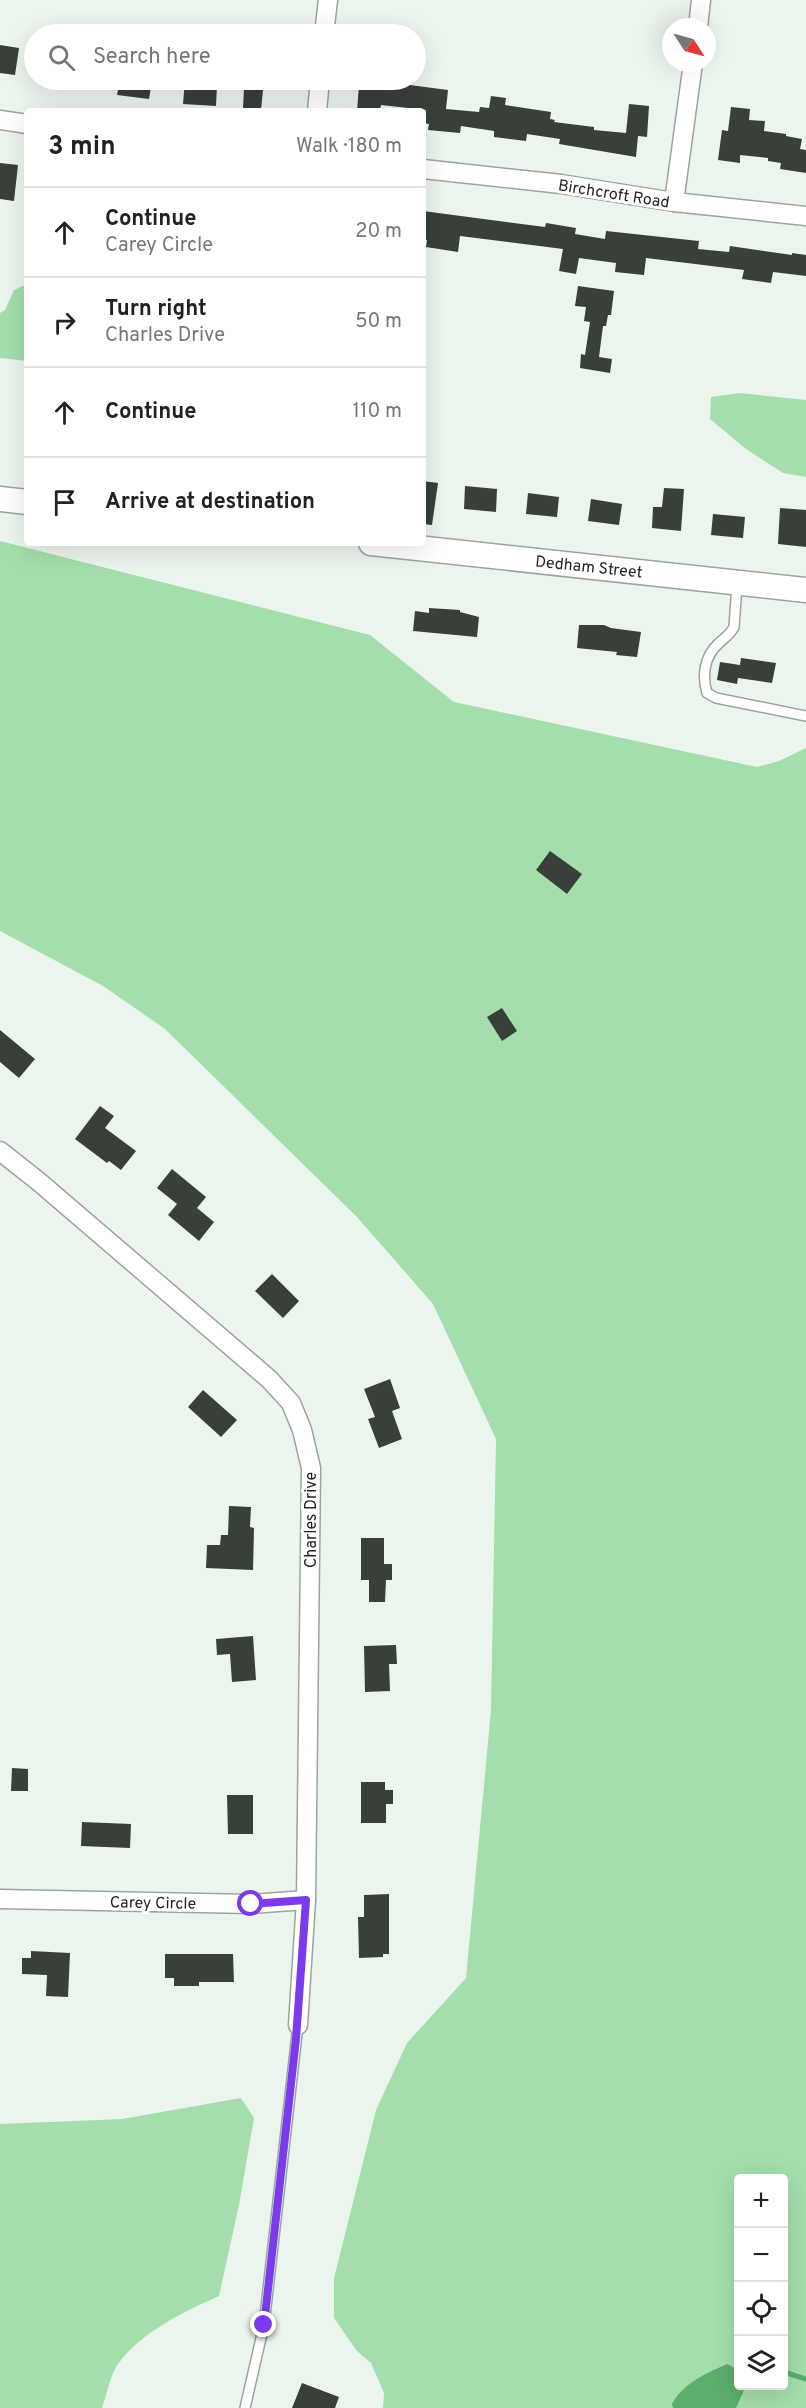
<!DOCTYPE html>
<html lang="en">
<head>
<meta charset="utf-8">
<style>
  body { margin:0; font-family:Overpass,sans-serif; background:#f2f2f2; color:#222 }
  .controls { position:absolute; right:18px; bottom:18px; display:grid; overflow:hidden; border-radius:6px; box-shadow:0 6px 24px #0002 }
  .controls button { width:54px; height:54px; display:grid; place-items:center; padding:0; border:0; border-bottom:2px solid #e0e0e0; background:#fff; color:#222; font:30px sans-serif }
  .compass { position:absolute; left:662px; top:18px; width:54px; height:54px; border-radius:50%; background:#fff; box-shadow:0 6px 24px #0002; rotate:126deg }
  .stop { position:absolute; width:18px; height:18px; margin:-14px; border:4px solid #7c3aed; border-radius:50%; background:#fff }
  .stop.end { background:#7c3aed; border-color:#fff; box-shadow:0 2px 6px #0008 }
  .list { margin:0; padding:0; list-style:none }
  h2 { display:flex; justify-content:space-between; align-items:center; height:78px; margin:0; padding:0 24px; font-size:26px }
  h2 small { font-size:20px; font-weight:400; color:#767676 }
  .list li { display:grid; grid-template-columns:39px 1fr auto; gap:18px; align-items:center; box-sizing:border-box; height:90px; padding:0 24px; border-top:2px solid #e0e0e0 }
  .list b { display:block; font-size:22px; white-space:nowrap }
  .list p { margin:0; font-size:20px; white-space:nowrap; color:#767676 }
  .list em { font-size:20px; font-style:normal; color:#767676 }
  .icon { flex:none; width:33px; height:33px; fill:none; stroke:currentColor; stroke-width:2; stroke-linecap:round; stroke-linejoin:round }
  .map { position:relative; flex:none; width:806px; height:2408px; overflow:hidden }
  .search { position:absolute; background:#fff; box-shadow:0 6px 24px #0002; left:24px; top:24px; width:402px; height:66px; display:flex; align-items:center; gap:15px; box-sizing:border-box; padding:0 21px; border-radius:33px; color:#767676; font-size:22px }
  .panel { position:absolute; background:#fff; box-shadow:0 6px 24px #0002; left:24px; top:108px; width:402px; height:438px; border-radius:6px }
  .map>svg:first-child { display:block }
  .green { fill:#a4deac; fill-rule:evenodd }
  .water { fill:#5cae6b }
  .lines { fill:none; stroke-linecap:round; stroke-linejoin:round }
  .stream { stroke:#5cae6b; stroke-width:5 }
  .building { fill:#384039 }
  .service-casing { stroke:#9ca59d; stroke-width:12 }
  .minor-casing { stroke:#9ca59d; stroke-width:21 }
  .secondary-casing { stroke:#9ca59d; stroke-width:27 }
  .service { stroke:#fff; stroke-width:9 }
  .minor { stroke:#fff; stroke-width:18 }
  .secondary { stroke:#fff; stroke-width:24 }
  .route { stroke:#7c3aed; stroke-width:8 }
  .labels { text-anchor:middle; stroke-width:6; stroke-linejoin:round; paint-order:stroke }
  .street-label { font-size:16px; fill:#1f221f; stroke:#fff }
</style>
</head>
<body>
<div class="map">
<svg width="806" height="2408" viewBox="0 0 806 2408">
  <rect width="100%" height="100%" fill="#ecf5ed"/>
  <g class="green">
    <polygon points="27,284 27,361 0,358 0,313 5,310 14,290"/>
    <polygon points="739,393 806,400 806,477 783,473 746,449 710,419 711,397"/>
    <path d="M0,541L370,635L454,702L757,767L779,761L806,748V2408H383L384,2393L371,2363L357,2351L334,2318V2278L376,2110L407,2043L466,1978L491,1710L496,1439L433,1304L357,1217L165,1029L103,986L0,931ZM738,2178H784V2386H738Z"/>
    <path d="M241,2098L254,2118L239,2205L219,2296C185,2311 141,2332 118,2364C110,2375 107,2394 102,2408H0V2124L122,2119Z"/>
  </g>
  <path class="water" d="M727,2364C739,2369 738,2373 738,2386H746L736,2408H673L672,2404C683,2383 707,2373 727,2364Z"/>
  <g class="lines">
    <polyline class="stream" points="784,2372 806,2379"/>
  </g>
  <g class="building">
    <polygon points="0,45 19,48 15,75 0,73"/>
    <polygon points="120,80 152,80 149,99 117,95"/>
    <polygon points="185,80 205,80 205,84 217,85 216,106 183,104"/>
    <polygon points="250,80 264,80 261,110 243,108 244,88 249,88"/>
    <polygon points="368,80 387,80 387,82 448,90 446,109 479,112 480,107 489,108 491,96 506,98 505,105 551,112 550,119 555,120 554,122 594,127 594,130 626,133 629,104 649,106 647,137 638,136 636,157 559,144 560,139 527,134 526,141 494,137 494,131 461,126 460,133 428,130 429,124 424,123 426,110 381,105 380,111 357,111 359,85 368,86"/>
    <polygon points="731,107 750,109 749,120 765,121 764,131 786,134 786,136 802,139 800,149 806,150 806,173 780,169 781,163 768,161 768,158 740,155 740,163 718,160 722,130 728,131"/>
    <polygon points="0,163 18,165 14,201 0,199"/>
    <polygon points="423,211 545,227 546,223 576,228 575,234 605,239 606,231 699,241 698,249 729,252 730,246 792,255 792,253 806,255 806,276 773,272 771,283 742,279 744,270 646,258 644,275 615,272 616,263 579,258 576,274 559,271 563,249 460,236 458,252 426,247 427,240 423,239"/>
    <polygon points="578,286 614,291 611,315 608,315 606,326 603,326 599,357 612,359 610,373 580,368 581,354 585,355 590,322 584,321 586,307 575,306"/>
    <polygon points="423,481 438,483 432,525 423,524"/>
    <polygon points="465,486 497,489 496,512 464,509"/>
    <polygon points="664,488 684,489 681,531 652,528 653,507 662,507"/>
    <polygon points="528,493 559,497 557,517 526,514"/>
    <polygon points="591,499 622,504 619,525 588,521"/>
    <polygon points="780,508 806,510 806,547 778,544"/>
    <polygon points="713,514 745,517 743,538 711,535"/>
    <polygon points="429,608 460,610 460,612 479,617 477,637 413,631 415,611 429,613"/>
    <polygon points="579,625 604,625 611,628 641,632 637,657 616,655 617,652 577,648"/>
    <polygon points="741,658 776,663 772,683 738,678 737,684 717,680 720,662 740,665"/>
    <polygon points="550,851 582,874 567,894 536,870"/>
    <polygon points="502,1008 517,1031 502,1041 487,1017"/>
    <polygon points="0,1030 35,1059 19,1078 0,1062"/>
    <polygon points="100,1106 114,1116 105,1128 136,1151 121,1170 109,1161 107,1163 75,1139"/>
    <polygon points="172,1169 206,1197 197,1208 214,1222 199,1241 168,1215 177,1204 157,1188"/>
    <polygon points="272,1274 299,1301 283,1318 255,1291"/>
    <polygon points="390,1379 400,1408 392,1411 402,1439 379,1448 368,1419 375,1417 364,1389"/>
    <polygon points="203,1390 237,1420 221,1437 188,1407"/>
    <polygon points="229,1506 251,1507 250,1527 254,1528 253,1570 206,1568 207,1545 220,1545 221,1535 228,1535"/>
    <polygon points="361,1538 384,1538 384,1564 392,1564 392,1580 386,1580 385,1602 369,1602 369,1580 361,1580"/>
    <polygon points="253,1636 256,1680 232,1682 230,1654 217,1655 216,1639"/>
    <polygon points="396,1645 397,1664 389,1664 390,1691 365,1692 364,1646"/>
    <polygon points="12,1768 28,1769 28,1791 11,1791"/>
    <polygon points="361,1782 385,1782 385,1790 393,1790 393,1804 386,1804 386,1823 361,1823"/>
    <polygon points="227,1795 253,1795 253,1834 228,1834"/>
    <polygon points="82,1822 131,1824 130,1848 81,1846"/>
    <polygon points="389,1894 389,1954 383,1954 383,1957 359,1958 358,1917 364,1917 364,1895"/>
    <polygon points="31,1951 70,1953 68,1997 46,1996 47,1975 22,1974 22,1958 31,1958"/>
    <polygon points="165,1954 233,1954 234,1982 199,1982 199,1986 174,1986 174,1978 165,1978"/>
    <polygon points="302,2383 339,2397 335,2408 292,2408"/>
  </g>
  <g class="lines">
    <g class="service-casing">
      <g id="service">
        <path d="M737,585L734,627C730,635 724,638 718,644C704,657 702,676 707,693L716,698L806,716"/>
        <polyline points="245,2408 264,2325 298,2025"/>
      </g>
    </g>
    <g class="minor-casing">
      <g id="minor">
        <polyline points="698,27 701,0"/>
        <polyline points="324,34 328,0"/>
        <polyline points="317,111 320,80"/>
        <polyline points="0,120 27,124"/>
        <polyline points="423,169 561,184 674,202 806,216"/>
        <polyline points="674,202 693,63"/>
        <polyline points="0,1151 38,1181 269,1379 291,1403 302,1430 311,1468 306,1900 298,2025"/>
        <polyline points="0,1899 251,1904 306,1900"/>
      </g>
    </g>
    <g class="secondary-casing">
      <g id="secondary">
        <polyline points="0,499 27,502"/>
        <polyline points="371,543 806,590"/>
      </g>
    </g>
    <use href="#service" class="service"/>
    <use href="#minor" class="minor"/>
    <use href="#secondary" class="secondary"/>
  </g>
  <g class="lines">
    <polyline class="route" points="251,1904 306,1900 296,2039 264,2325"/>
  </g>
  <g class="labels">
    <g class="street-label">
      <text transform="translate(614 193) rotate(9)" y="6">Birchcroft Road</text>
      <text transform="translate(589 566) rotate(6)" y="6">Dedham Street</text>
      <text transform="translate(310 1520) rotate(-90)" y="6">Charles Drive</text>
      <text transform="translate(153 1902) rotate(1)" y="6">Carey Circle</text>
    </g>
  </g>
</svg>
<div class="controls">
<button>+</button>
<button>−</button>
<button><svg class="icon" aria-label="locate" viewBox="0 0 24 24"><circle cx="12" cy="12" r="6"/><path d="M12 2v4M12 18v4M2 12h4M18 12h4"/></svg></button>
<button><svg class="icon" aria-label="layers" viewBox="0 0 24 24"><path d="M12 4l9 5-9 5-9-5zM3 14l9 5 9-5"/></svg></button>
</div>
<svg class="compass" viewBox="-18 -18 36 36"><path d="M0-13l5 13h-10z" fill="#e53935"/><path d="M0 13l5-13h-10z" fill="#767676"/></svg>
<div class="stop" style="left:251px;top:1904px"></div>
<div class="stop end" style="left:264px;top:2325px"></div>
<div class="search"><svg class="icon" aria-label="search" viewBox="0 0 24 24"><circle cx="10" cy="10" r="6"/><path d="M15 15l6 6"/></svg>Search here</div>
<section class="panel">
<h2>3 min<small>Walk · 180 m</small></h2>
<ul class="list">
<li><svg class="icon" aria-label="ahead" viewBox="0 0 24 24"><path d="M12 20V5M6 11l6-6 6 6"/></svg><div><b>Continue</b><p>Carey Circle</p></div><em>20 m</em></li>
<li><svg class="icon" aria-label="right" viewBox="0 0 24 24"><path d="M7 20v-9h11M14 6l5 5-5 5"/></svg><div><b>Turn right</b><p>Charles Drive</p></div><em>50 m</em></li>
<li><svg class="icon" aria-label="ahead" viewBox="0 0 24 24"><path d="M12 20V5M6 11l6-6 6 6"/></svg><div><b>Continue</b></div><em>110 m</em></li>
<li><svg class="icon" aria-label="arrive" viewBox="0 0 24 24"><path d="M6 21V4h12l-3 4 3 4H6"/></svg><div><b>Arrive at destination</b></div></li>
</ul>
</section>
</div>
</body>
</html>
